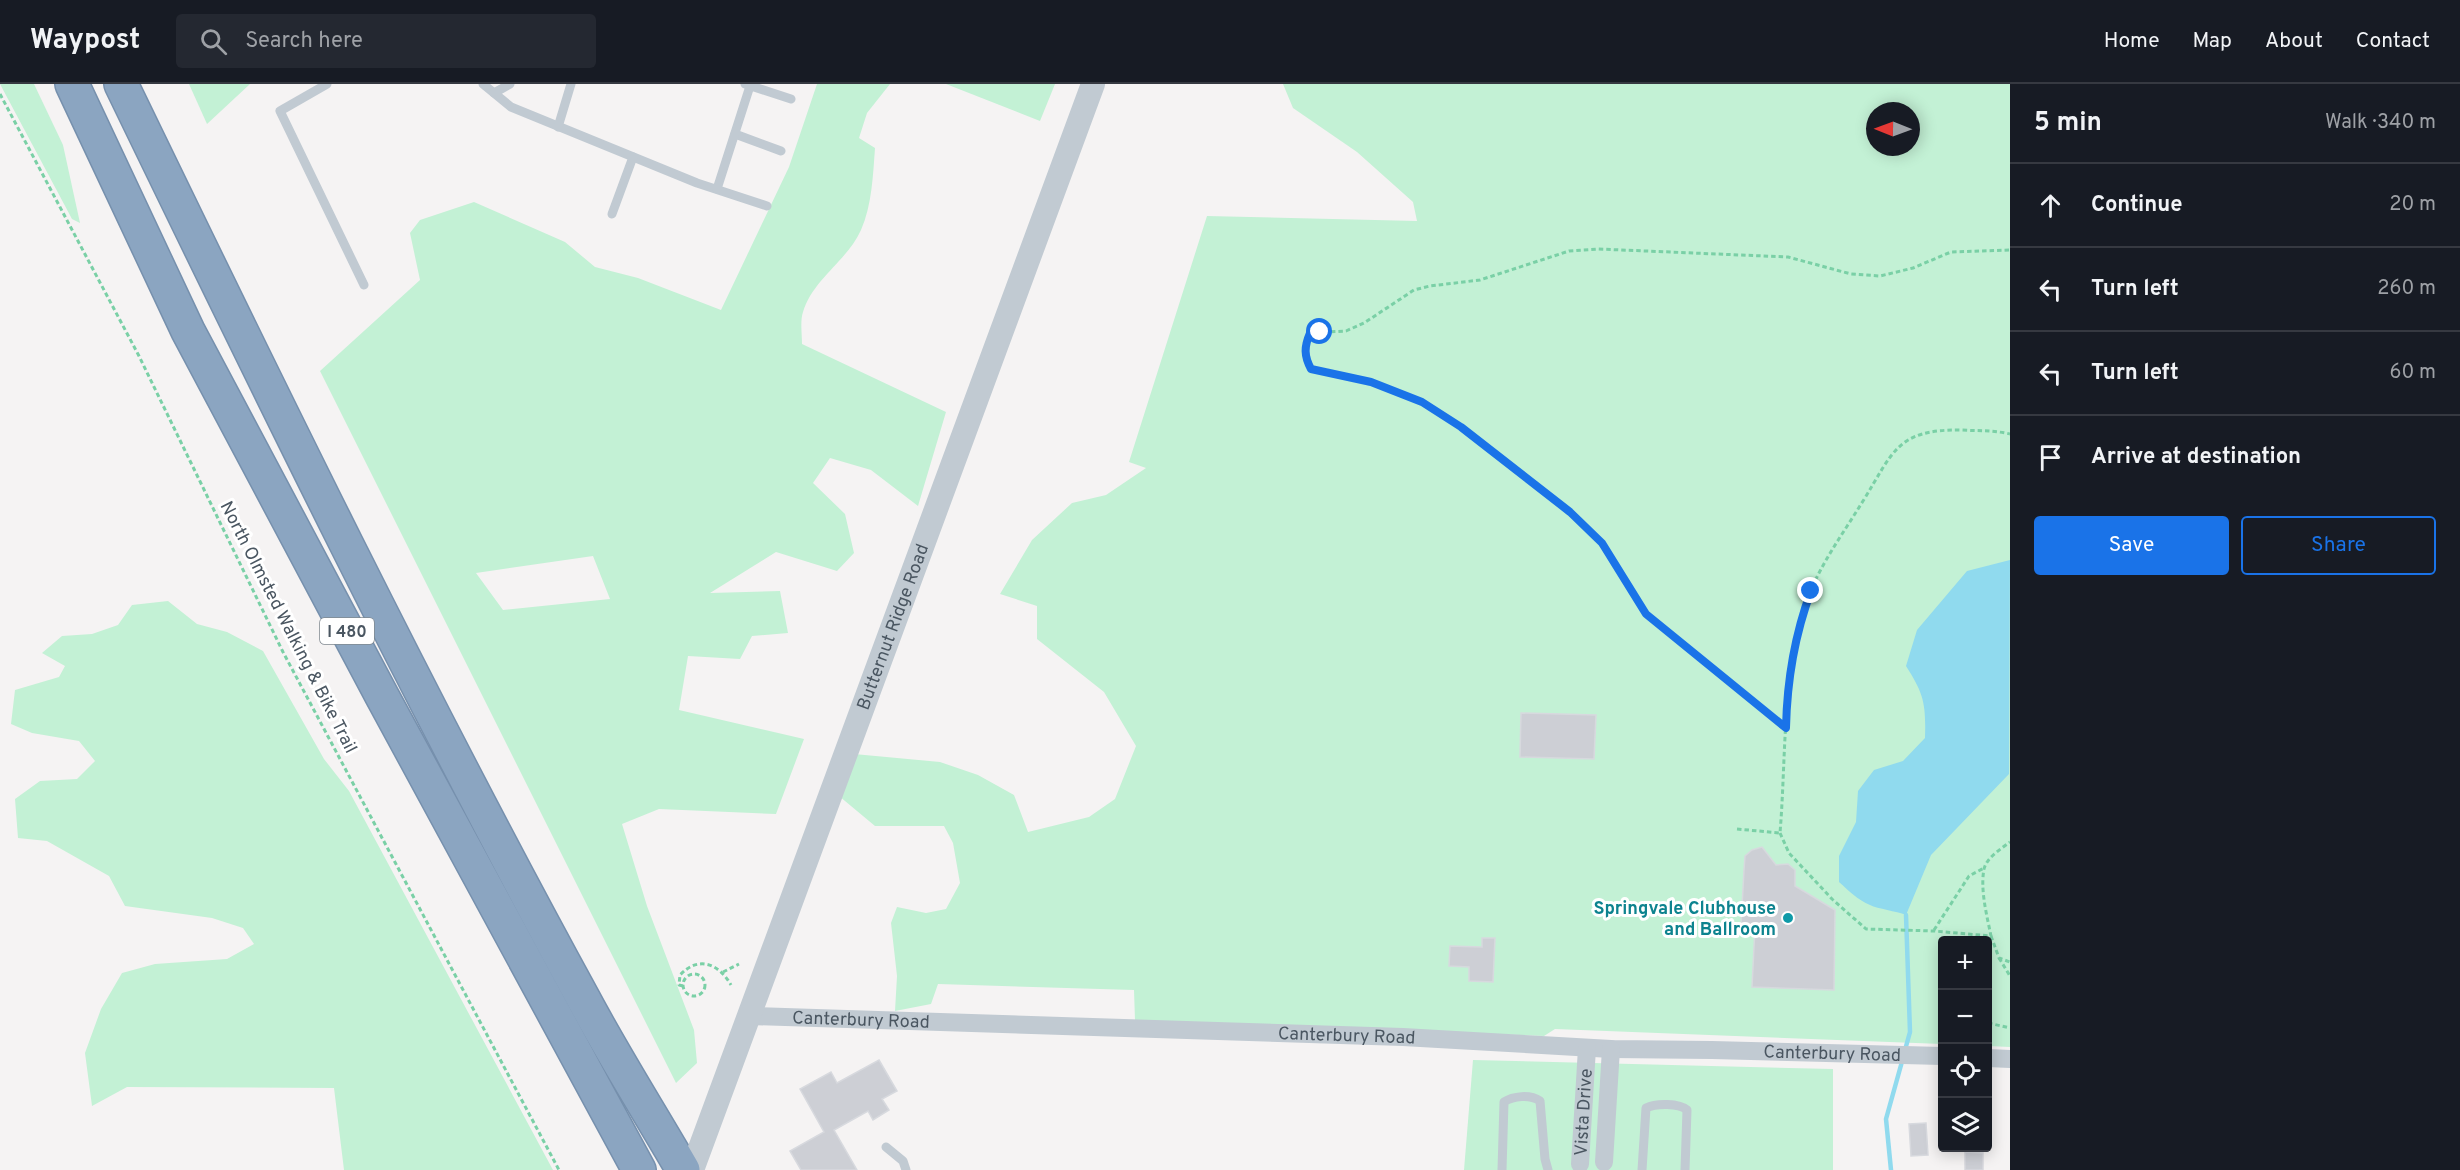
<!DOCTYPE html>
<html lang="en">
<head>
<meta charset="utf-8">
<style>
  body { margin:0; font-family:Overpass,sans-serif; background:#242831; color:#f1f3f6 }
  .controls { position:absolute; right:18px; bottom:18px; display:grid; overflow:hidden; border-radius:6px; box-shadow:0 3px 15px #0003 }
  .controls button { width:54px; height:54px; display:grid; place-items:center; padding:0; border:0; border-bottom:2px solid #363941; background:#171b24; color:#f1f3f6; font:30px sans-serif }
  .compass { position:absolute; left:1866px; top:18px; width:54px; height:54px; border-radius:50%; background:#171b24; box-shadow:0 3px 15px #0003; rotate:271deg }
  .stop { position:absolute; width:18px; height:18px; margin:-14px; border:4px solid #1a73e8; border-radius:50%; background:#fff }
  .stop.end { background:#1a73e8; border-color:#fff; box-shadow:0 2px 6px #0008 }
  .list { margin:0; padding:0; list-style:none }
  h2 { display:flex; justify-content:space-between; align-items:center; height:78px; margin:0; padding:0 24px; font-size:26px }
  h2 small { font-size:20px; font-weight:400; color:#9ea1a6 }
  .list li { display:grid; grid-template-columns:39px 1fr auto; gap:18px; align-items:center; box-sizing:border-box; height:84px; padding:0 24px; border-top:2px solid #363941 }
  .list b { display:block; font-size:22px; white-space:nowrap }
  .list em { font-size:20px; font-style:normal; color:#9ea1a6 }
  .actions { display:flex; gap:12px; padding:18px 24px }
  .actions a { flex:1; padding:14px 0; border:2px solid #1a73e8; border-radius:6px; text-align:center; font-size:21px; color:#1a73e8 }
  .actions .main { background:#1a73e8; color:#fff }
  .icon { flex:none; width:33px; height:33px; fill:none; stroke:currentColor; stroke-width:2; stroke-linecap:round; stroke-linejoin:round }
  .map { position:relative; flex:none; width:2010px; height:1086px; overflow:hidden }
  header { display:flex; align-items:center; gap:36px; box-sizing:border-box; height:84px; padding:0 30px; background:#171b24; border-bottom:2px solid #363941 }
  header strong { font-size:28px }
  nav { display:flex; gap:33px; margin-inline-start:auto; font-size:21px }
  .search { width:420px; height:54px; background:#242831; display:flex; align-items:center; gap:15px; box-sizing:border-box; padding:0 21px; border-radius:6px; color:#9ea1a6; font-size:22px }
  main { display:flex }
  aside { flex:1; background:#171b24 }
  .map>svg:first-child { display:block }
  .green { fill:#c3f1d5; fill-rule:evenodd }
  .water { fill:#90daee }
  .lines { fill:none; stroke-linecap:round; stroke-linejoin:round }
  .stream { stroke:#90daee; stroke-width:4.5 }
  .building { fill:#cdcfd5; stroke:#d7d9de; stroke-width:1.5 }
  .motorway-casing { stroke:#7690ad; stroke-width:36 }
  .path { stroke:#7ad0a6; stroke-width:3; stroke-dasharray:4.5 3; stroke-linecap:butt }
  .service { stroke:#c1cad2; stroke-width:9 }
  .minor { stroke:#c1cad2; stroke-width:18 }
  .tertiary { stroke:#c1cad2; stroke-width:24 }
  .motorway { stroke:#8ba5c1; stroke-width:33 }
  .route { stroke:#1a73e8; stroke-width:8 }
  .culture-dot { fill:#0f9aa8; stroke:#fff; stroke-width:2 }
  .labels { text-anchor:middle; stroke-width:6; stroke-linejoin:round; paint-order:stroke }
  .shield { fill:#fff; stroke:#808990; stroke-width:1.5 }
  .shield-label { font-size:16px; font-weight:bold; fill:#4a5661 }
  .street-label { font-size:18px; fill:#4a5661; stroke:#fff }
  .culture-label { font-size:18px; font-weight:bold; fill:#0d838f; stroke:#fff; text-anchor:end }
</style>
</head>
<body>
<header>
<strong>Waypost</strong>
<div class="search"><svg class="icon" aria-label="search" viewBox="0 0 24 24"><circle cx="10" cy="10" r="6"/><path d="M15 15l6 6"/></svg>Search here</div>
<nav><a>Home</a><a>Map</a><a>About</a><a>Contact</a></nav>
</header>
<main>
<div class="map">
<svg width="2010" height="1086" viewBox="0 0 2010 1086">
  <rect width="100%" height="100%" fill="#f5f3f3"/>
  <g class="green">
    <polygon points="0,0 34,0 63,61 80,139 72,135"/>
    <polygon points="189,0 250,0 207,40"/>
    <path d="M817,0H890L867,29L859,54L875,64C873,91 872,121 861,146C847,177 813,195 803,228C800,237 802,250 802,260L946,328L918,422L871,386L830,374L813,399L845,430L854,469L837,487L776,468L710,509L780,507L788,549L752,552L740,575L688,572L679,626L804,655L776,730L659,725L622,740L647,822L694,946L697,979L676,999L320,287L420,196L410,149L420,136L474,118L565,158L595,183L638,194L721,226L789,83ZM593,472L610,515L503,526L476,489Z"/>
    <polygon points="946,0 1055,0 1040,37"/>
    <path d="M1283,0H2010V963L1988,962V856H1942V960L1555,945L1544,952L1135,936L1134,906L938,900L931,920L895,927L897,892L891,839L897,823L926,829L946,825L960,799L953,759L944,742H875L839,712L854,670L940,678L978,691L1014,711L1028,748L1089,733L1115,715L1136,662L1104,608L1037,555V522L1000,510L1032,456L1072,419L1106,411L1146,384L1129,378L1207,132L1417,137L1413,118L1357,68L1293,24ZM1875,27H1911V63H1875Z"/>
    <polygon points="168,517 197,540 227,548 263,567 324,675 349,707 553,1086 344,1086 334,1004 127,1003 92,1022 85,969 101,925 122,889 155,880 227,875 254,860 243,844 212,834 125,822 109,792 47,757 18,754 15,715 40,697 77,695 95,677 79,657 32,649 11,640 15,606 59,593 65,582 42,569 62,552 92,550 118,541 132,521"/>
    <polygon points="1473,976 1833,985 1833,1086 1464,1086"/>
  </g>
  <path class="water" d="M2010,476L2009,690L1931,771L1906,831C1896,827 1878,825 1870,821C1858,816 1849,807 1839,798V772L1856,738L1858,707L1874,686L1903,677L1925,654C1926,620 1924,610 1906,582L1917,546L1967,487Z"/>
  <g class="lines">
    <g class="stream">
      <polyline points="1905,966 1910,948 1906,831"/>
      <polyline points="1891,1086 1886,1035 1903,974"/>
    </g>
  </g>
  <g class="building">
    <polygon points="1521,629 1596,631 1594,675 1520,673"/>
    <polygon points="1762,763 1776,781 1788,780 1795,786 1795,802 1835,826 1834,906 1752,903 1755,843 1741,841 1744,786 1745,772 1752,766"/>
    <polygon points="1482,854 1495,854 1493,898 1469,897 1469,883 1449,882 1450,862 1482,863"/>
    <polygon points="879,976 897,1007 882,1015 889,1026 873,1036 868,1027 834,1046 857,1086 801,1086 790,1067 824,1048 800,1005 831,988 837,999"/>
    <polygon points="1926,1039 1928,1071 1911,1072 1909,1040"/>
    <polygon points="1965,1068 1983,1069 1983,1086 1965,1086"/>
  </g>
  <g class="lines">
    <g class="motorway-casing">
      <g id="motorway">
        <polyline points="72,0 188,247 382,612 639,1086"/>
        <path d="M121,0C270,308 420,616 584,916C615,974 650,1029 683,1086"/>
      </g>
    </g>
    <g class="path">
      <polyline points="0,10 139,272 283,568 559,1086"/>
      <path d="M1786,644L1646,529L1602,459L1570,428L1461,343L1422,318L1371,299L1311,285C1304,272 1304,263 1310,249L1346,247L1364,239L1414,206L1430,202L1480,196L1569,167L1598,165L1788,173L1851,190L1880,192L1913,184L1951,168L2010,166"/>
      <path d="M1737,745L1780,749C1786,676 1782,600 1803,528C1815,487 1841,453 1863,417C1893,369 1896,345 1961,346C1978,347 1993,346 2010,350"/>
      <path d="M1780,749L1789,769L1832,815L1866,845L1934,847L1991,852C1987,832 1980,806 1984,785C1987,773 2001,765 2010,758"/>
      <polyline points="1934,846 1969,792 1984,784"/>
      <polyline points="1991,852 1999,874 2010,878"/>
      <polyline points="1999,874 2010,892"/>
      <polyline points="723,888 739,880"/>
      <circle cx="694" cy="901" r="11"/>
      <path d="M683,902L679,901L680,891C699,871 719,880 731,901"/>
      <polyline points="1988,939 2010,944"/>
    </g>
    <g class="service">
      <polyline points="327,0 280,27 364,201"/>
      <polyline points="483,0 494,9"/>
      <polyline points="510,0 494,9 511,23 697,99 767,122"/>
      <polyline points="745,0 791,15"/>
      <polyline points="558,43 571,0"/>
      <polyline points="735,50 781,67"/>
      <polyline points="717,105 750,2"/>
      <polyline points="612,130 633,73"/>
      <polyline points="886,1063 903,1077 906,1086"/>
      <path d="M1502,1086L1504,1018C1513,1012 1530,1010 1540,1017L1545,1075L1548,1086"/>
      <path d="M1642,1086L1646,1024C1656,1019 1679,1019 1687,1026L1685,1086"/>
    </g>
    <g class="minor">
      <path id="s1" d="M751,932L1403,953L1611,965L1712,966L1942,972"/>
      <polyline points="1988,974 2010,975"/>
      <polyline points="1604,1078 1611,965"/>
      <path id="s2" d="M1580,1080L1587,964"/>
    </g>
    <path class="tertiary" id="s3" d="M692,1086L1093,0"/>
    <use href="#motorway" class="motorway"/>
  </g>
  <g class="lines">
    <path class="route" d="M1320,248L1310,249C1304,263 1304,272 1311,285L1371,298L1422,318L1461,343L1570,428L1602,459L1646,530L1786,644C1787,598 1795,550 1811,507"/>
  </g>
  <circle class="culture-dot" cx="1788" cy="834" r="6"/>
  <g class="labels">
    <rect class="shield" x="320" y="534" width="54" height="26" rx="4.5"/>
    <g class="shield-label">
      <text x="347" y="553">I 480</text>
    </g>
    <g class="street-label">
      <text transform="translate(289 543) rotate(63)" y="6">North Olmsted Walking &amp; Bike Trail</text>
      <text dy="6" stroke="none"><textPath href="#s3" startOffset="579">Butternut Ridge Road</textPath></text>
      <text dy="6" stroke="none"><textPath href="#s1" startOffset="110">Canterbury Road</textPath></text>
      <text dy="6" stroke="none"><textPath href="#s1" startOffset="596">Canterbury Road</textPath></text>
      <text dy="6" stroke="none"><textPath href="#s1" startOffset="1082">Canterbury Road</textPath></text>
      <text dy="6" stroke="none"><textPath href="#s2" startOffset="52">Vista Drive</textPath></text>
    </g>
    <g class="culture-label">
      <text x="1776" y="830">Springvale Clubhouse<tspan x="1776" dy="21">and Ballroom</tspan></text>
    </g>
  </g>
</svg>
<div class="controls">
<button>+</button>
<button>−</button>
<button><svg class="icon" aria-label="locate" viewBox="0 0 24 24"><circle cx="12" cy="12" r="6"/><path d="M12 2v4M12 18v4M2 12h4M18 12h4"/></svg></button>
<button><svg class="icon" aria-label="layers" viewBox="0 0 24 24"><path d="M12 4l9 5-9 5-9-5zM3 14l9 5 9-5"/></svg></button>
</div>
<svg class="compass" viewBox="-18 -18 36 36"><path d="M0-13l5 13h-10z" fill="#e53935"/><path d="M0 13l5-13h-10z" fill="#9ea1a6"/></svg>
<div class="stop" style="left:1320px;top:248px"></div>
<div class="stop end" style="left:1811px;top:507px"></div>
</div>
<aside>
<h2>5 min<small>Walk · 340 m</small></h2>
<ul class="list">
<li><svg class="icon" aria-label="ahead" viewBox="0 0 24 24"><path d="M12 20V5M6 11l6-6 6 6"/></svg><div><b>Continue</b></div><em>20 m</em></li>
<li><svg class="icon" aria-label="left" viewBox="0 0 24 24"><path d="M17 20v-9H6M10 6l-5 5 5 5"/></svg><div><b>Turn left</b></div><em>260 m</em></li>
<li><svg class="icon" aria-label="left" viewBox="0 0 24 24"><path d="M17 20v-9H6M10 6l-5 5 5 5"/></svg><div><b>Turn left</b></div><em>60 m</em></li>
<li><svg class="icon" aria-label="arrive" viewBox="0 0 24 24"><path d="M6 21V4h12l-3 4 3 4H6"/></svg><div><b>Arrive at destination</b></div></li>
</ul>
<div class="actions"><a class="main">Save</a><a>Share</a></div>
</aside>
</main>
</body>
</html>
